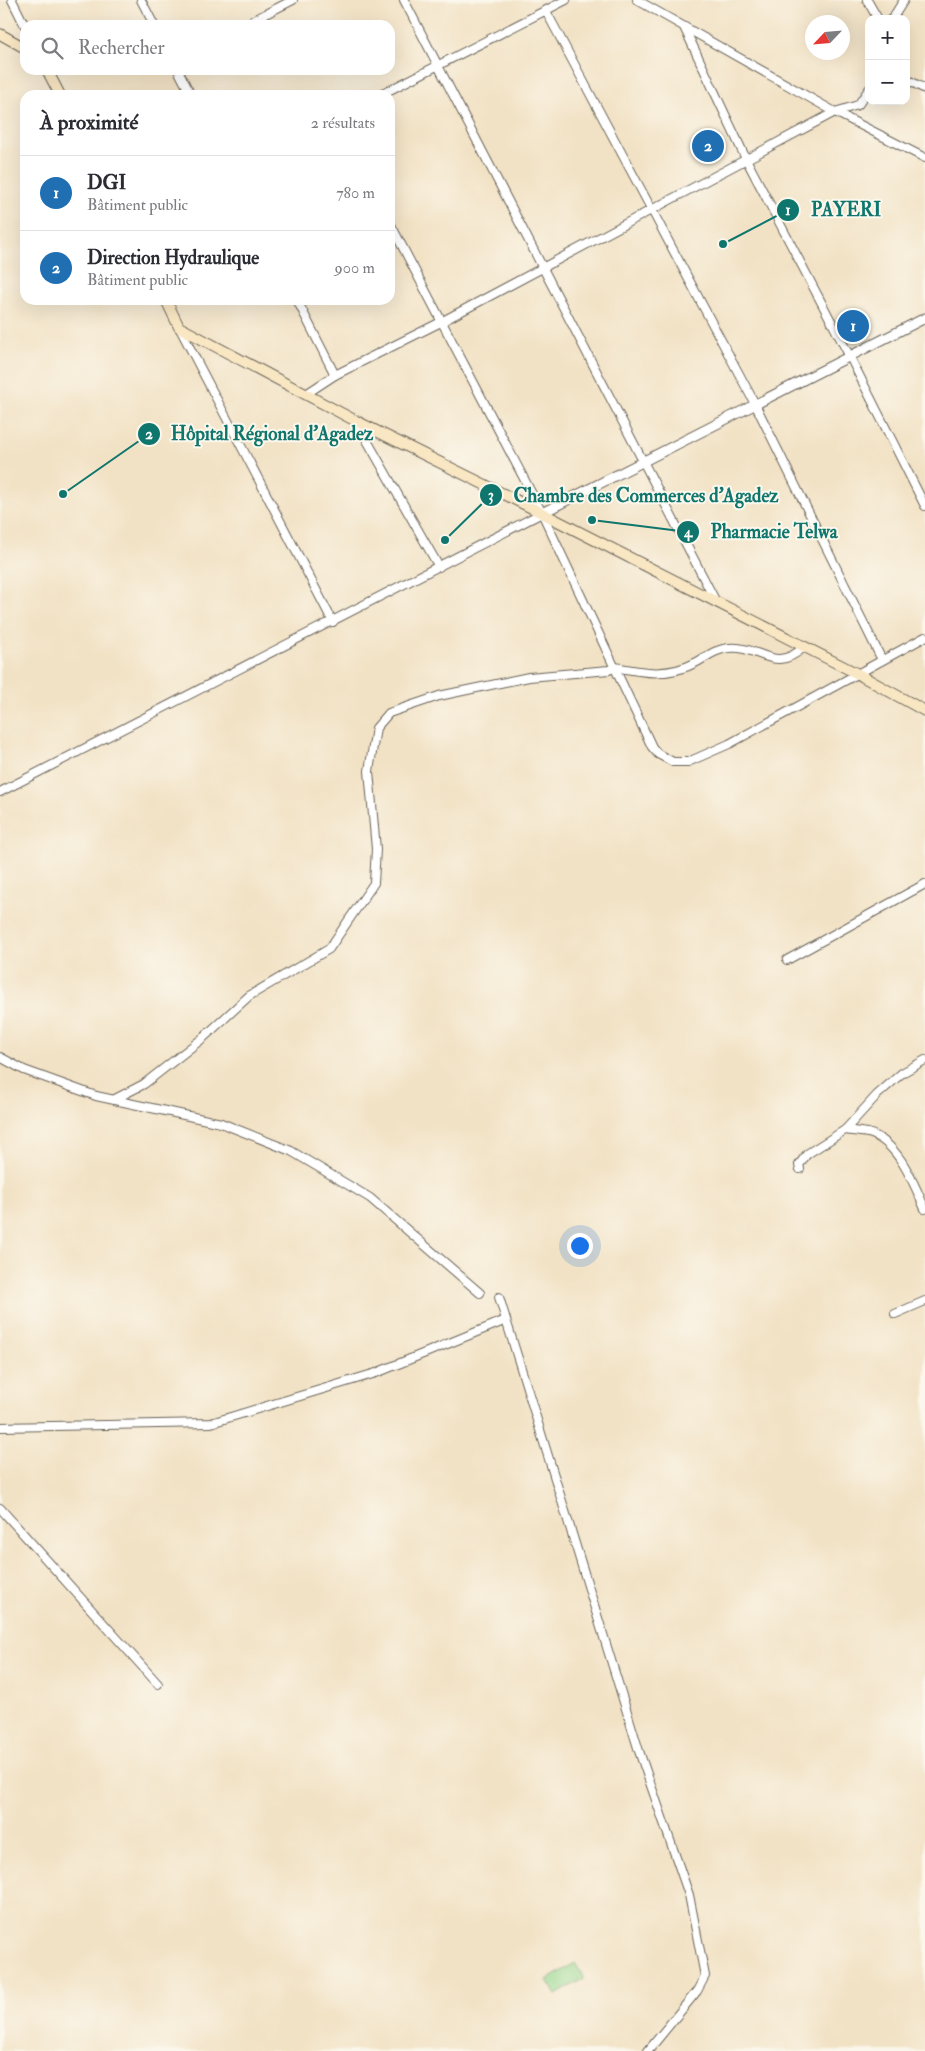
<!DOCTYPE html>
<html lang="fr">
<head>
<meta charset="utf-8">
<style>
  body { margin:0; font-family:"IM FELL Double Pica",serif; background:#f7f7f7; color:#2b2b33 }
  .controls { position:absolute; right:15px; top:15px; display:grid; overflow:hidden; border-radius:10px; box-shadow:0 5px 20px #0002 }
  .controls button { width:45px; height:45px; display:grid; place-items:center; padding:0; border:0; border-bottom:1px solid #e1e1e2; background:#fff; color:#2b2b33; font:25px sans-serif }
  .compass { position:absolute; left:805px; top:15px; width:45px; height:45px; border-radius:50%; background:#fff; box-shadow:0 5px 20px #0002; rotate:244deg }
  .you { position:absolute; left:579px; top:1245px; width:18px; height:18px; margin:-12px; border:4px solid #fff; border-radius:50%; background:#1a73e8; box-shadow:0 0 0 8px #1a73e833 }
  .badge { display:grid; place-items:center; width:32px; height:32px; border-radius:50%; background:#1f6fb2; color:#fff; font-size:16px; font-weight:700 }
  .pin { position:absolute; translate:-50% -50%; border:2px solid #fff; box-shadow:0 1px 5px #0006 }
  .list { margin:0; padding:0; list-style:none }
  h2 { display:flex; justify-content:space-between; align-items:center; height:65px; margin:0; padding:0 20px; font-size:21px }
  h2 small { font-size:16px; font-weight:400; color:#7c7c81 }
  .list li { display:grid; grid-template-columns:32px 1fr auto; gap:15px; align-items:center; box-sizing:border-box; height:75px; padding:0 20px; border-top:1px solid #e1e1e2 }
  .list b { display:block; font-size:19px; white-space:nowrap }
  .list p { margin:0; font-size:16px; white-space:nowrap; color:#7c7c81 }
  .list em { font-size:16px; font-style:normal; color:#7c7c81 }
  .icon { flex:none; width:28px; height:28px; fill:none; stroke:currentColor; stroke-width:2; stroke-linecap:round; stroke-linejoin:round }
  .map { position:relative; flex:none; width:925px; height:2051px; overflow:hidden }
  .search { position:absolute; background:#fff; box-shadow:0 5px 20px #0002; left:20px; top:20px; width:375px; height:55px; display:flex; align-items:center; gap:12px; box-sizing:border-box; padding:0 18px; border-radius:15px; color:#7c7c81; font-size:19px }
  .panel { position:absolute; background:#fff; box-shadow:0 5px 20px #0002; left:20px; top:90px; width:375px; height:215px; border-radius:15px }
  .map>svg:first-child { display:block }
  .green { fill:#96d78d; stroke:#597a54 }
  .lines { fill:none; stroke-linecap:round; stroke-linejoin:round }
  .minor-casing { stroke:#676157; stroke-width:10 }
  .tertiary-casing { stroke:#676157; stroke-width:11 }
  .secondary-casing { stroke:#676157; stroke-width:12 }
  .minor { stroke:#fff; stroke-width:8 }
  .tertiary { stroke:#fff; stroke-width:9 }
  .secondary { stroke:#f9e7c3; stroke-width:10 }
  .leader { fill:none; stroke:#0f766e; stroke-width:2 }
  .callout-dot { fill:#0f766e; stroke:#fbf7ec; stroke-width:2 }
  .mark-label { font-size:15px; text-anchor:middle; font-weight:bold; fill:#fff }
  .callout-label { font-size:19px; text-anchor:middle; font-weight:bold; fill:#0f766e; stroke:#fbf7ec; stroke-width:4; stroke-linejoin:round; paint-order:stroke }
</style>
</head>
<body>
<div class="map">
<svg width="925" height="2051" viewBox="0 0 925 2051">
  <rect width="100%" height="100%" fill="#fbf7ec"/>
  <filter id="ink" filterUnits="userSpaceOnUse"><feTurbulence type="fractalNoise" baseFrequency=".02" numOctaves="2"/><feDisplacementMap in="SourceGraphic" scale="10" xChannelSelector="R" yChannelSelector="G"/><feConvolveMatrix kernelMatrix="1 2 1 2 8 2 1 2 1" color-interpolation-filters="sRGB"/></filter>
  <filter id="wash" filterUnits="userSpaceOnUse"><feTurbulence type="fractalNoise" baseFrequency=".0096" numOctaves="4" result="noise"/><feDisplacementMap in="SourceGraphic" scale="20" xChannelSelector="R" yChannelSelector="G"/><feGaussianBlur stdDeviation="1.12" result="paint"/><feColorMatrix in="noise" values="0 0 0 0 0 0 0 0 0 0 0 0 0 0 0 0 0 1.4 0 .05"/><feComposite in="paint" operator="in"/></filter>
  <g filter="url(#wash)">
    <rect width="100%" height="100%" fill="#f2e2c5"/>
    <polygon class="green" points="575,1963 584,1978 556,1995 547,1980"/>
  </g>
  <g filter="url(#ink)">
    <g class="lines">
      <g class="minor-casing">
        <g id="minor">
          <polyline points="12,0 25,26"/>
          <polyline points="141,0 154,25"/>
          <polyline points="404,0 716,602"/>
          <polyline points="637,0 835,112 925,158"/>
          <polyline points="867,0 878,19"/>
          <polyline points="546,11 755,404 882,660"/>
          <polyline points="892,19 904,0"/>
          <polyline points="244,25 293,0"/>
          <polyline points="684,27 746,159 850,357 925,506"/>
          <polyline points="178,70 191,95"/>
          <polyline points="906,79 925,89"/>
          <polyline points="380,95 566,0"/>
          <polyline points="390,223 542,513 652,747 658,754 673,762 688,762 729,744 925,637"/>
          <polyline points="297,300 335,375"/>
          <polyline points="179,327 333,622"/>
          <polyline points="306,394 335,375 441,322 835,112 858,105 869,89"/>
          <polyline points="356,421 439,567"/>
          <polyline points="0,792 542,513"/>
          <polyline points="787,960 925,884"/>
          <polyline points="0,1057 24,1070 96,1096 221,1123 291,1151 370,1198 480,1293"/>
          <path d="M115,1099L144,1084L203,1038L249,996L329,949L374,883L376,849L369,771L376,728L389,713L439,696L529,677L609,670L615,667C645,673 669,677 697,662C708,656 716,649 729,648C761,645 773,675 804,647"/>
          <path d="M845,1130C852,1131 861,1132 868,1133C898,1141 914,1184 925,1209"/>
          <polyline points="800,1169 799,1165 807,1154 845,1130 877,1095 902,1073 925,1060"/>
          <polyline points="499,1297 639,1751 689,1895 705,1976 697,1991 648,2051"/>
          <polyline points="895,1314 925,1301"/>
          <polyline points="0,1427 211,1423 376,1373 506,1320"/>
          <polyline points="0,1508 158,1684"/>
        </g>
      </g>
      <g class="tertiary-casing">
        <polyline id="tertiary" points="542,513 925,318"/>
      </g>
      <g class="secondary-casing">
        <g id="secondary">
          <polyline points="0,34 25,48"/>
          <polyline points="47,70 60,95"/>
          <polyline points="166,300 179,327 356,421 542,513 858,674 925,711"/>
        </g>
      </g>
      <use href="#minor" class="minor"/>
      <use href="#tertiary" class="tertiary"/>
      <use href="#secondary" class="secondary"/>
    </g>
  </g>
  <path class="leader" d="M723 244L788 210M63 494L149 434M445 540L491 495M592 520L688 532"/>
  <g class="callout-dot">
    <circle cx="723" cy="244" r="5"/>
    <circle cx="63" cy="494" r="5"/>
    <circle cx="445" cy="540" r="5"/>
    <circle cx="592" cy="520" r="5"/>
    <circle cx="788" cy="210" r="12"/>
    <circle cx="149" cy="434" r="12"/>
    <circle cx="491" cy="495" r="12"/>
    <circle cx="688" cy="532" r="12"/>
  </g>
  <g class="mark-label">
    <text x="788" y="215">1</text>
    <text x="149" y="439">2</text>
    <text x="491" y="500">3</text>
    <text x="688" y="537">4</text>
  </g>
  <g class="callout-label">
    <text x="846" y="216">PAYERI</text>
    <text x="272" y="440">Hôpital Régional d'Agadez</text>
    <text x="646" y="502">Chambre des Commerces d’Agadez</text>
    <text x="774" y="538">Pharmacie Telwa</text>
  </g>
</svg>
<div class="controls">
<button>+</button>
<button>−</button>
</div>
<svg class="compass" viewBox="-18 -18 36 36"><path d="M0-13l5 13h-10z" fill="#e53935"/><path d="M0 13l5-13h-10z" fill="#7c7c81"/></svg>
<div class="you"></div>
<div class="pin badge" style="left:853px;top:326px">1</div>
<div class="pin badge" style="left:708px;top:146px">2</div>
<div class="search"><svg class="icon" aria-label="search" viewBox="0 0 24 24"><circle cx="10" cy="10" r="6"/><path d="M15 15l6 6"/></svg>Rechercher</div>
<section class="panel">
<h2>À proximité<small>2 résultats</small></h2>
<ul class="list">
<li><span class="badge">1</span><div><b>DGI</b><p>Bâtiment public</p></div><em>780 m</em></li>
<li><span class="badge">2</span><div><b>Direction Hydraulique</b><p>Bâtiment public</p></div><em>900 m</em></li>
</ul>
</section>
</div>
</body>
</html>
